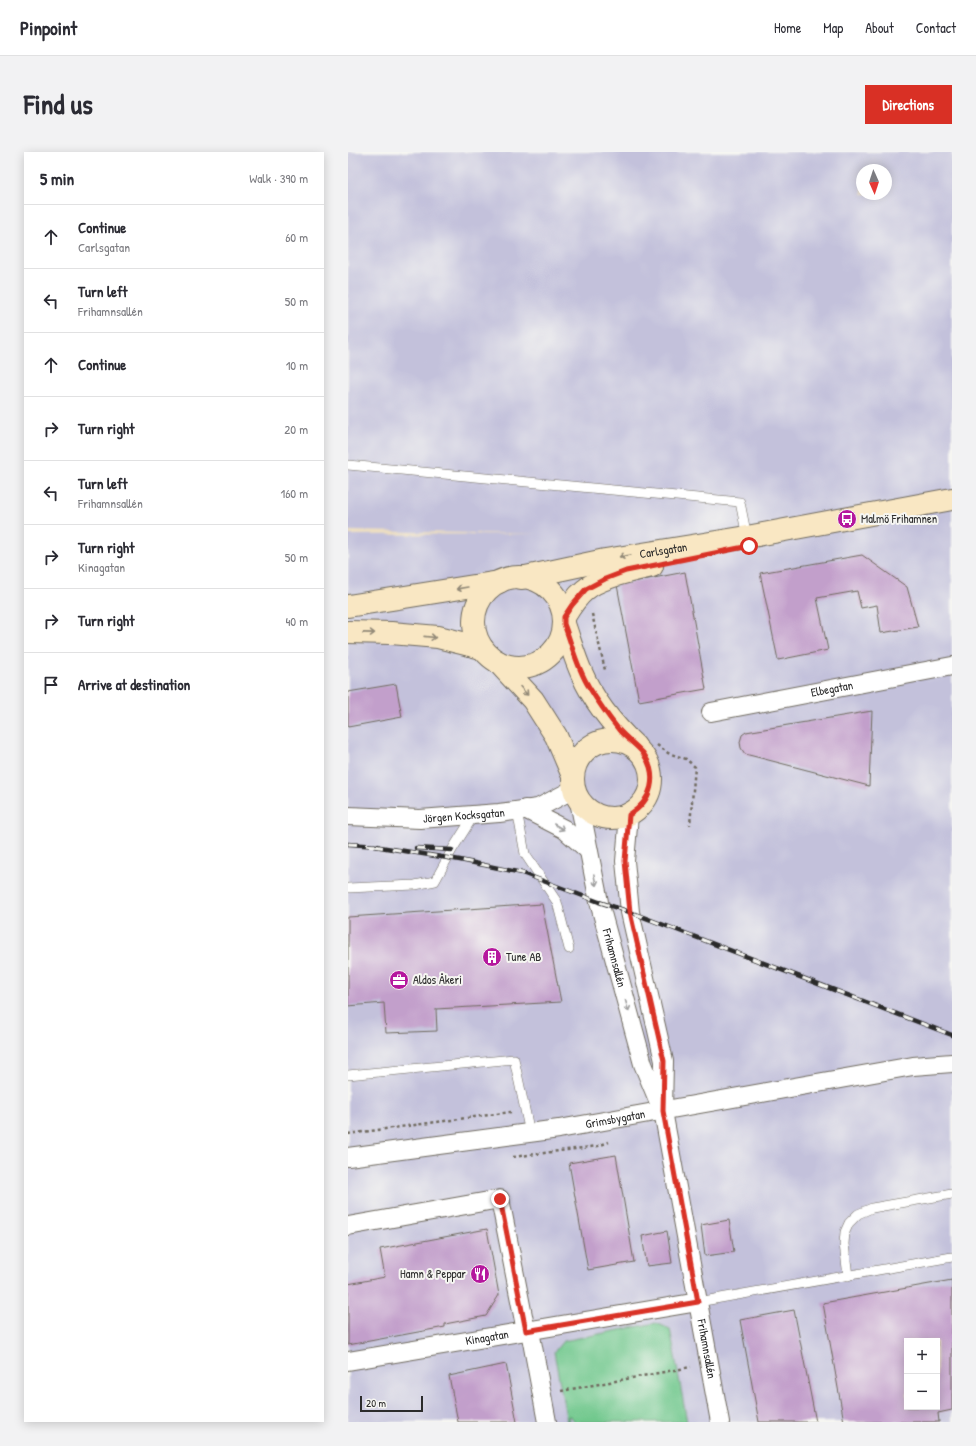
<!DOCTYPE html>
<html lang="en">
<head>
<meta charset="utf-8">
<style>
  body { margin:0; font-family:"Patrick Hand",sans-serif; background:#f2f2f3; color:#2b2b33 }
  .controls { position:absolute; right:12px; bottom:12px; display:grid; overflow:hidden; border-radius:0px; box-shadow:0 2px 10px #0003 }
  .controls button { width:36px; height:36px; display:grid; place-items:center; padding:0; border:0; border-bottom:1px solid #e1e1e2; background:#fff; color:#2b2b33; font:20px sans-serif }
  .compass { position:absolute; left:508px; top:12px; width:36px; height:36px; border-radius:50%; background:#fff; box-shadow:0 2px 10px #0003; rotate:177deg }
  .scale { position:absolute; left:12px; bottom:10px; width:63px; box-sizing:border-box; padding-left:4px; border:2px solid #2b2b2b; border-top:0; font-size:11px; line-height:14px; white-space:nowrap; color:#2b2b2b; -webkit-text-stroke:3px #f6f6f2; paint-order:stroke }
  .stop { position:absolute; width:12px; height:12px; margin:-9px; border:3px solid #d93025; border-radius:50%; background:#fff }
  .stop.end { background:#d93025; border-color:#fff; box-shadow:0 1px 4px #0008 }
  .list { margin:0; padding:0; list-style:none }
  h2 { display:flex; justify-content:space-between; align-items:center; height:52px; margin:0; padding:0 16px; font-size:17px }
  h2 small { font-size:13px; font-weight:400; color:#7c7c81 }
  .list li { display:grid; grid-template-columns:26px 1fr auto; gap:12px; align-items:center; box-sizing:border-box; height:64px; padding:0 16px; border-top:1px solid #e1e1e2 }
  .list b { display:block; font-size:15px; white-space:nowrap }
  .list p { margin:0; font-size:13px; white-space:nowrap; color:#7c7c81 }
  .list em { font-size:13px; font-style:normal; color:#7c7c81 }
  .icon { flex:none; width:22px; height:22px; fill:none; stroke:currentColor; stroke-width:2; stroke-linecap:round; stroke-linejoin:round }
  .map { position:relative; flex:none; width:604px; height:1270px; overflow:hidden; border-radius:0px }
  header { display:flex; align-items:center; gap:24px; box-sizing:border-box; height:56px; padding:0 20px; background:#fff; border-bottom:1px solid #e1e1e2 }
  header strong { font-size:19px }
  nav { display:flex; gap:22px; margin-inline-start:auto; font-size:14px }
  .intro { display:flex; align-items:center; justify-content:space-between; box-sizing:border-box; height:96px; padding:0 24px }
  h1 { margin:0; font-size:28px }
  .button { padding:10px 18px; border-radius:0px; background:#d93025; color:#fff; font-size:14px; font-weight:700 }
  main { display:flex; gap:24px; padding:0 24px }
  aside { flex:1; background:#fff; border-radius:0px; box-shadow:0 2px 10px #0003 }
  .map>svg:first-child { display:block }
  .industrial { fill:#c3c1db; fill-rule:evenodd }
  .green { fill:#71c88d; stroke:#4e7a5c }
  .building { fill:#c29fcb; fill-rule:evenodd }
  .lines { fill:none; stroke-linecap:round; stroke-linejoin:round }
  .lane-casing { stroke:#6f6a5f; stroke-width:10 }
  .street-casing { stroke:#6f6a5f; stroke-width:20 }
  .secondary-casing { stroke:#6f6a5f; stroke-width:24 }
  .path { stroke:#6f6a5f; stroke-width:2.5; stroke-dasharray:3 3; stroke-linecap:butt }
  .lane { stroke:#fff; stroke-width:9 }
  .street { stroke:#fff; stroke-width:18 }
  .secondary { stroke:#f9e7c3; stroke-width:22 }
  .rail-casing { stroke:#2b2b2b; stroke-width:4.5 }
  .rail { stroke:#f6f6f2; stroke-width:3; stroke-dasharray:9; stroke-linecap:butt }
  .oneway { stroke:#928977 }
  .oneway2 { stroke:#a0a0a0 }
  .route { stroke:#d93025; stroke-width:5 }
  .labels { text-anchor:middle; stroke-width:4; stroke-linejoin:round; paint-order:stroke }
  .poi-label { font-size:12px; fill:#2b2b2b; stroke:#f6f6f2; text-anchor:start }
  .street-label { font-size:12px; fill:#2b2b2b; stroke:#f6f6f2 }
</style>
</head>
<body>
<header>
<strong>Pinpoint</strong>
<nav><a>Home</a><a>Map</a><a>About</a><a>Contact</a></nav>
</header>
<div class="intro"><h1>Find us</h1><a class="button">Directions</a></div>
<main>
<aside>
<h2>5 min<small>Walk · 390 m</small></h2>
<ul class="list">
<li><svg class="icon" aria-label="ahead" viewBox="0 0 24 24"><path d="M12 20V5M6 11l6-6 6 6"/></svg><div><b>Continue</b><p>Carlsgatan</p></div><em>60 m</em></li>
<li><svg class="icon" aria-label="left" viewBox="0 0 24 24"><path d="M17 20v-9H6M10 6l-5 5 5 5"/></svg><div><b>Turn left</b><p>Frihamnsallén</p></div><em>50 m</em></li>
<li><svg class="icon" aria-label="ahead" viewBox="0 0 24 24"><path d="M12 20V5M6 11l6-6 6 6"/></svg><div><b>Continue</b></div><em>10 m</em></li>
<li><svg class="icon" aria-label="right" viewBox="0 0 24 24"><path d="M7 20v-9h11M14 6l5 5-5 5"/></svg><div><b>Turn right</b></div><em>20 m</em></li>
<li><svg class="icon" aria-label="left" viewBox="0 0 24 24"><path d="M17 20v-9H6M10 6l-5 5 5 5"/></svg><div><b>Turn left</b><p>Frihamnsallén</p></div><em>160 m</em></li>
<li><svg class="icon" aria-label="right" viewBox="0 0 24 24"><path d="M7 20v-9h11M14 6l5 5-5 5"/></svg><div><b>Turn right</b><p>Kinagatan</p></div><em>50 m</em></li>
<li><svg class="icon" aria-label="right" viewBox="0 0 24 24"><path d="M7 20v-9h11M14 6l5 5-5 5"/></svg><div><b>Turn right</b></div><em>40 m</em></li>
<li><svg class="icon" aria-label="arrive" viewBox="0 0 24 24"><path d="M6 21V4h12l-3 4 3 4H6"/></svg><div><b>Arrive at destination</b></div></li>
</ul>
</aside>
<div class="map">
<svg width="604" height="1270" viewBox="0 0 604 1270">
  <rect width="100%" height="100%" fill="#f6f6f2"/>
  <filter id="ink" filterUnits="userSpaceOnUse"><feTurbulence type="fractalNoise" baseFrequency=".025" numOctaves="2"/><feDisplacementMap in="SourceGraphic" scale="8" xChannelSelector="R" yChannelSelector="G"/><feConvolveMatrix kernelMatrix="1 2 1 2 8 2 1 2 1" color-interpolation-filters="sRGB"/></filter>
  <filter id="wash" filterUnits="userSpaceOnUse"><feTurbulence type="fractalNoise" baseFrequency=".012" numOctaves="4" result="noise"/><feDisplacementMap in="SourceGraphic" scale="16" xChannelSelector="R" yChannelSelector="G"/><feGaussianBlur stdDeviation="0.9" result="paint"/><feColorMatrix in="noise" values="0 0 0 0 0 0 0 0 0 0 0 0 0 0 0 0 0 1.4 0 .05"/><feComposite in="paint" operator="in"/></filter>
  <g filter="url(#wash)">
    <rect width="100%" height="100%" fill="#eedfc0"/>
    <path class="industrial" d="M0,0H604V1270H0V383L191,382L0,379ZM514,18H538V42H514ZM559,1189H589V1255H559Z"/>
    <polygon class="green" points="308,1171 322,1177 339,1270 227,1270 223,1265 220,1264 221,1270 219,1270 206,1200 215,1189"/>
    <g id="blocks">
      <g class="building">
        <polygon points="514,403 559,435 570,475 533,481 529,453 513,456 509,439 469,446 480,498 430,508 412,421"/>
        <polygon points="337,420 358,537 291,549 269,433"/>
        <polygon points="48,532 54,565 0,575 0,540"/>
        <polygon points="524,559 521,634 397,602 393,596 392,590 394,583 398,580"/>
        <polygon points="194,752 213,850 88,857 89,879 38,881 36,851 0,854 0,765"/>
        <polygon points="268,1003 286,1110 240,1118 221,1011"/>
        <polygon points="381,1068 386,1100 357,1104 353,1073"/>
        <polygon points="139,1077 151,1143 138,1164 97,1172 97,1175 0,1193 0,1132 37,1125 32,1097"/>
        <polygon points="319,1079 324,1111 299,1114 294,1084"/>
        <path d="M604,1128V1258L590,1261L591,1270H496L475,1151ZM559,1189H589V1255H559Z"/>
        <polygon points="446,1158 468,1270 411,1270 392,1168"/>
        <polygon points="158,1212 169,1270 110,1270 101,1224"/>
      </g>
    </g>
  </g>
  <g filter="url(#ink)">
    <use href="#blocks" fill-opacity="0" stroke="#6f6a5f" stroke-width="1"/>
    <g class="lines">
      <g class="lane-casing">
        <g id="lane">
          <polyline points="0,313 392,350 399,385"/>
          <polyline points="169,658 177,702 209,750 221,797"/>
          <polyline points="0,736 67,733 87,729 104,698 126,663"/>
          <polyline points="0,923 166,907 182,981"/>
          <polyline points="500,1124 496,1092 497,1080 501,1071 510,1062 524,1056 604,1042"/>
          <polyline points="350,1150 604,1105"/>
        </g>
      </g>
      <g class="street-casing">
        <g id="street">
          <path id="s1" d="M363,560L604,514"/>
          <path id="s2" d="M231,649L251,750L295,912L312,953"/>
          <polyline points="177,657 216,677 241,699"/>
          <path id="s3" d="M281,663L277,709L282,760L316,909L315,959L372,1270"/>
          <path id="s4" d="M0,664L72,667L151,661L190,656L226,637"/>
          <path id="s5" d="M0,1005L211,977L565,914L604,911"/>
          <polyline points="0,1074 152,1047 178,1179"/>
          <polyline points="182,1179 199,1270"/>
          <path id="s6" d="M0,1209L350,1150"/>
        </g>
      </g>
      <g class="secondary-casing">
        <g id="secondary">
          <circle cx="171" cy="470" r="45"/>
          <path id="s7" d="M173,426L257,408L399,385L604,347"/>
          <polyline points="0,454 151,430"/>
          <path d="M216,465C222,455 228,445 237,438C251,425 285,418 304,414"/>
          <path d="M216,472C222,489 227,507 234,522C246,550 266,574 287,594"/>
          <polyline points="0,480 43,481 90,485 134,496"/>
          <polyline points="150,510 185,548 208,584 225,624"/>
          <circle cx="264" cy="627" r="39"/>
        </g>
      </g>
      <g class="path">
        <polyline points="244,462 257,518"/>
        <polyline points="309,593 320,601 338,607 347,615 342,673"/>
        <polyline points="0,982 163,960"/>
        <polyline points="165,1005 250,994 261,990"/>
        <polyline points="213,1239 343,1215"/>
      </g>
      <use href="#lane" class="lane"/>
      <use href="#street" class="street"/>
      <use href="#secondary" class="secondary"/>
      <g class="rail-casing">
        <g id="rail">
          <polyline points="0,692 30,694"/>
          <polyline points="26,694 112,708 174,721 251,750 282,760 604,883"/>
          <polyline points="68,696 104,698"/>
        </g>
      </g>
      <use href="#rail" class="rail"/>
    </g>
    <defs><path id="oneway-shaft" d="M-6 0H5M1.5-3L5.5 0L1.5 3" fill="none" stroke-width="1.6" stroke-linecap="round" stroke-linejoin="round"/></defs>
    <g class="oneway">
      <use href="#oneway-shaft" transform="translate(277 404) rotate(171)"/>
      <use href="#oneway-shaft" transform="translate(114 436) rotate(170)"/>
      <use href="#oneway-shaft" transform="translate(21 481) rotate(1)"/>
      <use href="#oneway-shaft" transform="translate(82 485) rotate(6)"/>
      <use href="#oneway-shaft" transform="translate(176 539) rotate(48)"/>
    </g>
    <g class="oneway2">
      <use href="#oneway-shaft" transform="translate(211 675) rotate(30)"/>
      <use href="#oneway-shaft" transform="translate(247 728) rotate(79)"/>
      <use href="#oneway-shaft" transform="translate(279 854) rotate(75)"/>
    </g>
  </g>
  <g class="lines" filter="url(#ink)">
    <path class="route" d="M152,1047L178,1179L350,1150L315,959L316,909L282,760L277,709L281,663C304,649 311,624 295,601C288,593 278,586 271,578C260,564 250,550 241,535C229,516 224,493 216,472V465L224,453L238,437L257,427L278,419L401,394"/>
  </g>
  <defs>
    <g id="bus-disc" transform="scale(1)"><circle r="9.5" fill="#b5179e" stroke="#f6f6f2"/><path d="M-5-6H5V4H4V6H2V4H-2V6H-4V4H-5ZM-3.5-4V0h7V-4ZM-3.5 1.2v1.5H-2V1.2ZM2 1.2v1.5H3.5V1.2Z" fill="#fff"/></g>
    <g id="building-disc" transform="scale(1)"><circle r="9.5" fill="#b5179e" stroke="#f6f6f2"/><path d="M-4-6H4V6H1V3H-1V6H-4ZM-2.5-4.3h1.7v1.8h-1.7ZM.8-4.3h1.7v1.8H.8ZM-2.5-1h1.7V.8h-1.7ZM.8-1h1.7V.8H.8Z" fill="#fff"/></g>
    <g id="office-disc" transform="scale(1)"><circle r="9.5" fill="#b5179e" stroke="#f6f6f2"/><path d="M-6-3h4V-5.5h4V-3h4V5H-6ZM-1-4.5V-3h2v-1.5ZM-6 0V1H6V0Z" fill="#fff"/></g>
    <g id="restaurant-disc" transform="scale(1)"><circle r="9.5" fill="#b5179e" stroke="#f6f6f2"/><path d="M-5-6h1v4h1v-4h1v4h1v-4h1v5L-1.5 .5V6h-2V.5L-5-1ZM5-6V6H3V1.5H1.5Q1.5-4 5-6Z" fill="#fff"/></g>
  </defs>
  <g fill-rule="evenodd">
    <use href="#bus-disc" x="499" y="367"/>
    <use href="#building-disc" x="144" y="805"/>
    <use href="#office-disc" x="51" y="828"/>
    <use href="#restaurant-disc" x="132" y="1122"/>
  </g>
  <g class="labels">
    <g class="poi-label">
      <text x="513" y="371">Malmö Frihamnen</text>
      <text x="158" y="809">Tune AB</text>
      <text x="65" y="832">Aldos Åkeri</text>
      <text x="118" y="1126" text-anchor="end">Hamn &amp; Peppar</text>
    </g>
    <g class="street-label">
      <text dy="4" stroke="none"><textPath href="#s7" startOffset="145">Carlsgatan</textPath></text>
      <text dy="4" stroke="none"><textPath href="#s1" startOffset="123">Elbegatan</textPath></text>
      <text dy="4" stroke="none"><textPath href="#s4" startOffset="116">Jörgen Kocksgatan</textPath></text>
      <text dy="4" stroke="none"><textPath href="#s2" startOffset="161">Frihamnsallén</textPath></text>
      <text dy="4" stroke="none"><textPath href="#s5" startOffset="270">Grimsbygatan</textPath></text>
      <text dy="4" stroke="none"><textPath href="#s6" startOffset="141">Kinagatan</textPath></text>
      <text dy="4" stroke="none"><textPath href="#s3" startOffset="542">Frihamnsallén</textPath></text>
    </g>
  </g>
</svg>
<div class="controls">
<button>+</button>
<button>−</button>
</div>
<svg class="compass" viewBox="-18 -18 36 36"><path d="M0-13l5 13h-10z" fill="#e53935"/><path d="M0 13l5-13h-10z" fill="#7c7c81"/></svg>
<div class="scale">20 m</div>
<div class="stop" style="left:401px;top:394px"></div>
<div class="stop end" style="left:152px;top:1047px"></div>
</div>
</main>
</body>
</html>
